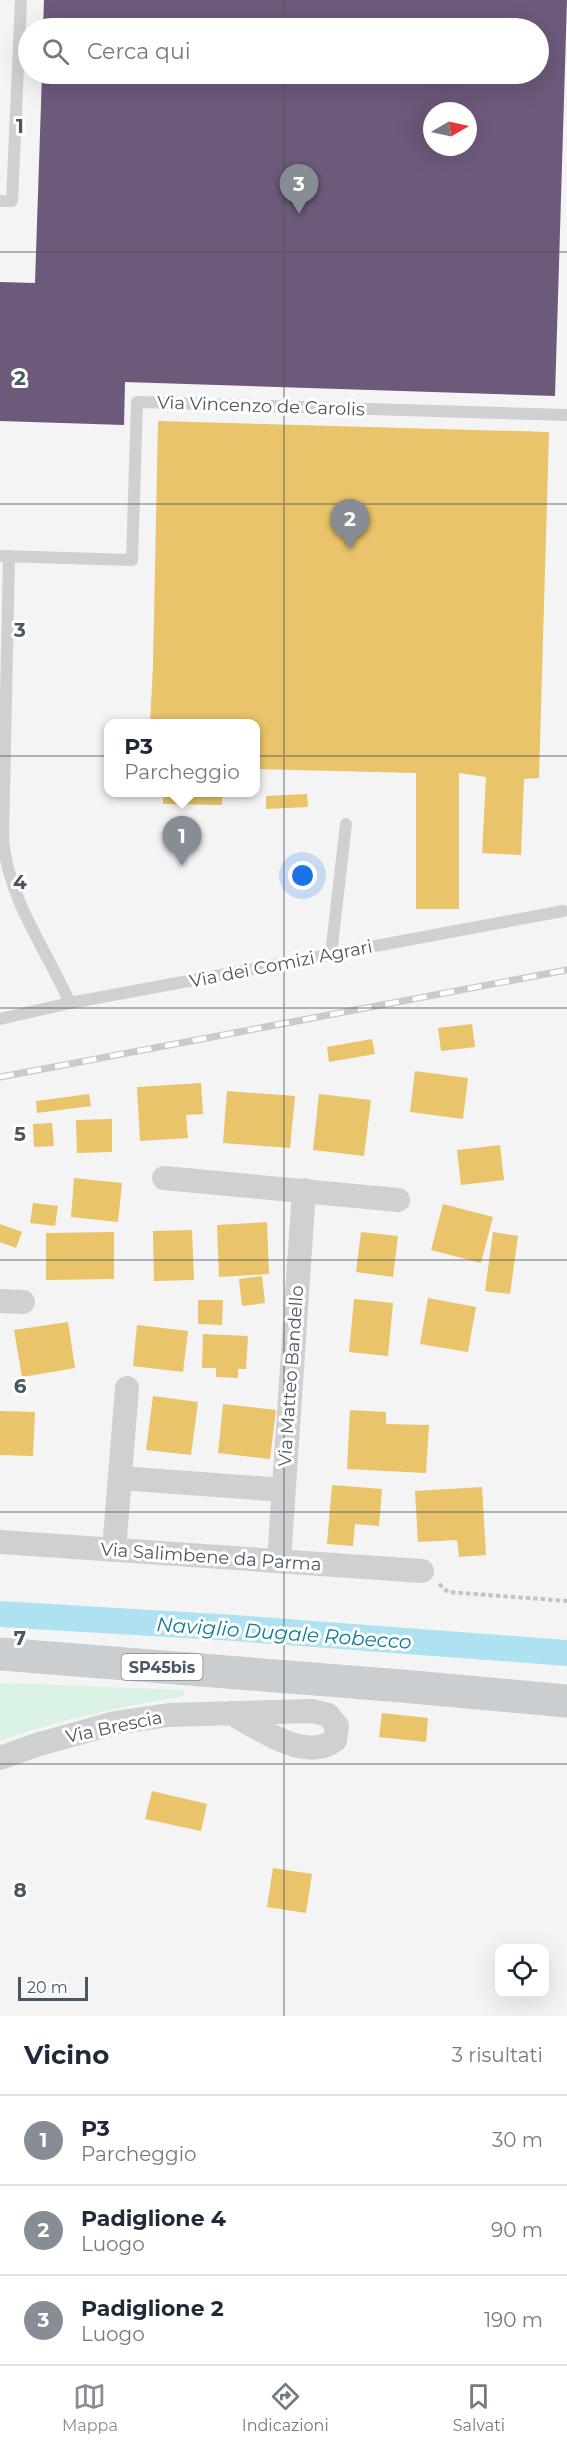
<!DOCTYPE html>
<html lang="it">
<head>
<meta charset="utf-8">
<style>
  body { margin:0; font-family:Montserrat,sans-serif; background:#f6f6f7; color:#1f2937 }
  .controls { position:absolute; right:18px; bottom:18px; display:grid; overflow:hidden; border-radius:12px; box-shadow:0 6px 24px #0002 }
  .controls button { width:54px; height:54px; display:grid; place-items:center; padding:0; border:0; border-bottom:2px solid #e0e1e3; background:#fff; color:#1f2937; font:30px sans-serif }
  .compass { position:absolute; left:423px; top:102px; width:54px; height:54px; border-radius:50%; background:#fff; box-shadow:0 6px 24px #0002; rotate:81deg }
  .scale { position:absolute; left:18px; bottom:15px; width:70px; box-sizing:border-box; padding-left:6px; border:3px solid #4a5661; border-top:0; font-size:16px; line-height:21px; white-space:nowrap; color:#4a5661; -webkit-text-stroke:4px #fff; paint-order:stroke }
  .you { position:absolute; left:303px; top:876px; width:21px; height:21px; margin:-15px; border:4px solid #fff; border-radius:50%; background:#1a73e8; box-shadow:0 0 0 9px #1a73e833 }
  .badge { display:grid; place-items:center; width:39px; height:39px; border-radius:50%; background:#868d94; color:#fff; font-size:20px; font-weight:700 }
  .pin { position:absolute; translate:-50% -50px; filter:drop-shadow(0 2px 3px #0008) }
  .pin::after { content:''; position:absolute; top:32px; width:21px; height:18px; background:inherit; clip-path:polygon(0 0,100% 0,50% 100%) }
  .popup { position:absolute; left:104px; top:719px; width:156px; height:78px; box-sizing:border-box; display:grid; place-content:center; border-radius:12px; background:#fff; filter:drop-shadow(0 2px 4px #0005); font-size:20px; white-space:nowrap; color:#747a83 }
  .popup b { font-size:22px; color:#1f2937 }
  .popup::after { content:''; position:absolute; left:50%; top:100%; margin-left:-12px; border:12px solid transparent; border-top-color:#fff }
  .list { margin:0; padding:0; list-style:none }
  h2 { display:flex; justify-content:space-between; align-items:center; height:78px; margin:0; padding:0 24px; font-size:26px }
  h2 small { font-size:20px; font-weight:400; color:#747a83 }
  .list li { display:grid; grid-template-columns:39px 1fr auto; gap:18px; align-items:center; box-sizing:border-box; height:90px; padding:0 24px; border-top:2px solid #e0e1e3 }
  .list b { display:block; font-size:22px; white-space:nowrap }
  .list p { margin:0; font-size:20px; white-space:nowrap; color:#747a83 }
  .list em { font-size:20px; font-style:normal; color:#747a83 }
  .icon { flex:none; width:33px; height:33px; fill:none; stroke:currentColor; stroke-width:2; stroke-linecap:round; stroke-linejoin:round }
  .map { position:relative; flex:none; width:567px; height:2016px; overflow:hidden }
  .search { position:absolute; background:#fff; box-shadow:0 6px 24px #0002; left:18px; right:18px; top:18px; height:66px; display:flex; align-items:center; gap:15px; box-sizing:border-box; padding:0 21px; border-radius:33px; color:#747a83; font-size:22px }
  .sheet { height:348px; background:#fff }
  nav { display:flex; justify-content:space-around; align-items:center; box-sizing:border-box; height:84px; border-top:2px solid #e0e1e3; background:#fff; font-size:16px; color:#747a83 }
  nav a { display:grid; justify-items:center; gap:3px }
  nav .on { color:#868d94 }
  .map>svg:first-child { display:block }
  .green { fill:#d9f2e3 }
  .homes { fill:#e9c46a }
  .offices { fill:#6d597a; fill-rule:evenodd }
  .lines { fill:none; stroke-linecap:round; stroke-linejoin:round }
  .canal { stroke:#aee2f0; stroke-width:26 }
  .path { stroke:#bcc7c4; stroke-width:4; stroke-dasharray:4.5 3; stroke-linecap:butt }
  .lane { stroke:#ced0d2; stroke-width:12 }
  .street { stroke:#ced0d2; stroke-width:24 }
  .primary { stroke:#caced1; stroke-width:33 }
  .rail-casing { stroke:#c9cacc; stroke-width:7 }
  .rail { stroke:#fff; stroke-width:4.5; stroke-dasharray:14; stroke-linecap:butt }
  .grid { fill:none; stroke:#4a5661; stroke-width:1.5; stroke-opacity:0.55 }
  .labels { text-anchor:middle; stroke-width:6; stroke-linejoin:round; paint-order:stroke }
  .shield { fill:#fff; stroke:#808990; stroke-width:1.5 }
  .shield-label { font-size:16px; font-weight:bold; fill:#4a5661 }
  .street-label { font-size:18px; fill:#4a5661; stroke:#fff }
  .water-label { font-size:20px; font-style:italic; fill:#0c7c9b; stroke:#fff }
  .grid-label { font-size:20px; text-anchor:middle; font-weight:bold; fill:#4a5661; stroke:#fff; stroke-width:6; stroke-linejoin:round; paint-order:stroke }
</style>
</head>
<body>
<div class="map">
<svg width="567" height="2016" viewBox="0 0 567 2016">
  <rect width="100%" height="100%" fill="#f4f4f4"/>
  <path class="green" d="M0,1683L184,1690V1696C121,1707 60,1719 0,1741Z"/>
  <g class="homes">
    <polygon points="158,421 549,432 539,778 524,779 521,855 482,853 486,777 459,773 459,909 416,909 416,773 255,769 255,724 150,724 153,665"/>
    <polygon points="163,792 222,792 222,805 163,804"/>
    <polygon points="307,794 308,807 266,809 266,796"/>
    <polygon points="472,1024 475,1047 441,1051 438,1028"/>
    <polygon points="372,1039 375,1054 329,1062 327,1047"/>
    <polygon points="415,1071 468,1078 463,1119 410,1112"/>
    <polygon points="201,1083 203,1114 186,1115 188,1138 140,1141 137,1087"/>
    <polygon points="227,1091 295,1096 290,1148 223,1143"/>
    <polygon points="89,1094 91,1106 37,1113 36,1101"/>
    <polygon points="319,1094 371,1100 364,1156 313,1150"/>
    <polygon points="112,1119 112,1152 77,1153 76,1120"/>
    <polygon points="52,1123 54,1146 34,1147 33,1124"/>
    <polygon points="500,1145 504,1180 461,1185 457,1150"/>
    <polygon points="74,1178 122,1183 118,1222 71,1217"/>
    <polygon points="33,1203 58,1206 55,1226 30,1223"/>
    <polygon points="443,1204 493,1217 481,1263 431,1250"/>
    <polygon points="267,1222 269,1274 219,1277 217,1225"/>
    <polygon points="0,1224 22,1232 16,1248 0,1242"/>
    <polygon points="192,1230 194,1280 154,1281 153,1231"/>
    <polygon points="114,1232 114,1279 46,1280 46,1233"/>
    <polygon points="361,1232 398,1236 393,1277 356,1272"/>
    <polygon points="493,1232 518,1236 510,1294 485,1291"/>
    <polygon points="262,1276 265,1303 242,1306 239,1279"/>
    <polygon points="428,1298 476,1307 468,1352 420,1344"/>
    <polygon points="354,1299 393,1303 388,1356 349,1352"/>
    <polygon points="198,1300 223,1300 222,1325 198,1324"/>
    <polygon points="68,1322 75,1368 22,1377 14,1330"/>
    <polygon points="137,1325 188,1331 183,1372 133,1366"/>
    <polygon points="203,1334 248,1336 246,1369 238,1369 238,1378 216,1377 216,1368 202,1368"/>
    <polygon points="153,1396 198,1402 191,1455 146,1450"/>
    <polygon points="223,1404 276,1410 270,1459 218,1453"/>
    <polygon points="350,1410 386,1412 386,1424 429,1425 426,1473 347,1469"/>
    <polygon points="0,1411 35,1412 33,1456 0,1455"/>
    <polygon points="332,1485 382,1489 379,1526 355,1524 353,1546 327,1544"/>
    <polygon points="482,1487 486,1555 459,1557 457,1540 418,1542 415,1491"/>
    <polygon points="382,1713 428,1718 426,1742 379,1737"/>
    <polygon points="152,1791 207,1804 201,1831 145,1819"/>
    <polygon points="273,1868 312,1874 306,1913 267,1907"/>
  </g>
  <path class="offices" d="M44,0H567L555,396L125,382L124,425L0,421V282L35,283L42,74H538V28H43ZM432,111H468V147H432Z"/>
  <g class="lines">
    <polyline class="canal" points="0,1614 235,1628 567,1653"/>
    <polyline class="path" points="439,1584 448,1592 567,1601"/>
    <g class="lane">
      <polyline points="0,201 12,201 21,0"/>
      <polyline points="0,556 132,560 137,402 567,415"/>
      <path d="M9,556L3,839C8,899 46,949 70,1003"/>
      <polyline points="331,954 346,824"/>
      <polyline points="0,1019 70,1003 563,911"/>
    </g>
    <g class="street">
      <polyline points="164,1178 398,1200"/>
      <polyline points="0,1301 23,1302"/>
      <polyline points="120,1478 283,1490"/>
      <polyline points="0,1542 422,1571"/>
      <polyline points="114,1550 127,1388"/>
      <polyline points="279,1561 304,1190"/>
      <path d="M0,1758L36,1745L115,1723L169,1715L312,1711L328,1715L337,1726L335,1740C306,1763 258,1728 231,1713"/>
    </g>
    <polyline class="primary" points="0,1654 402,1686 567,1701"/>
    <g class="rail-casing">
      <polyline id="rail" points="0,1077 567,970"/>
    </g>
    <use href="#rail" class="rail"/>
  </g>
  <path class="grid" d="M284,0V28M284,74V2016M0,252H567M0,504H567M0,756H567M0,1008H567M0,1260H567M0,1512H567M0,1764H567"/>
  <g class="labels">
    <rect class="shield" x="121.5" y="1654" width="81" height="26" rx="4.5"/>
    <g class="shield-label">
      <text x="162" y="1673">SP45bis</text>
    </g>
    <g class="street-label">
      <text transform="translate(261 406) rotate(2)" y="6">Via Vincenzo de Carolis</text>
      <text transform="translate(281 964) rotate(-11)" y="6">Via dei Comizi Agrari</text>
      <text transform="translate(291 1376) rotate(-86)" y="6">Via Matteo Bandello</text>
      <text transform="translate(211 1557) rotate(4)" y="6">Via Salimbene da Parma</text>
      <text transform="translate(114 1727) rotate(-12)" y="6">Via Brescia</text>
    </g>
    <g class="water-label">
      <text transform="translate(284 1633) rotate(4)" y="7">Naviglio Dugale Robecco</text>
    </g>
  </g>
  <g class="grid-label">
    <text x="20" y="133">1</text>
    <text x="20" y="385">2</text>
    <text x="20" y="637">3</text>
    <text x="20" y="889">4</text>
    <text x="20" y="1141">5</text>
    <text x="20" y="1393">6</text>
    <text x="20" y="1645">7</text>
    <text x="20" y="1897">8</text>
  </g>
</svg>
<div class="controls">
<button><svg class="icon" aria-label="locate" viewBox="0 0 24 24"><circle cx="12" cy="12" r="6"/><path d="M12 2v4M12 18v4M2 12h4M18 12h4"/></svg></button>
</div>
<svg class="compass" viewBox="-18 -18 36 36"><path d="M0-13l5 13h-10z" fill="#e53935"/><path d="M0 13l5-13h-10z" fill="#747a83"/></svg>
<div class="scale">20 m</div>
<div class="you"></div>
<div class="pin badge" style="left:182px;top:866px">1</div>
<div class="popup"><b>P3</b>Parcheggio</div>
<div class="pin badge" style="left:350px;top:549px">2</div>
<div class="pin badge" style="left:299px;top:214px">3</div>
<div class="search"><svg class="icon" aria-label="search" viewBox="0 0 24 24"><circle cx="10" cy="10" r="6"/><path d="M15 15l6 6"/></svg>Cerca qui</div>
</div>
<section class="sheet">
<h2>Vicino<small>3 risultati</small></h2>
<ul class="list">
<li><span class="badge">1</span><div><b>P3</b><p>Parcheggio</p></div><em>30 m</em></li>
<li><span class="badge">2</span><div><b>Padiglione 4</b><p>Luogo</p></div><em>90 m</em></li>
<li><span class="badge">3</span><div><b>Padiglione 2</b><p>Luogo</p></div><em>190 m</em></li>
</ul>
</section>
<nav>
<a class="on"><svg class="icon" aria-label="map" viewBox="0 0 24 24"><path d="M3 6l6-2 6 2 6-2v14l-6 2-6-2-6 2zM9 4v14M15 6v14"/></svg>Mappa</a>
<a><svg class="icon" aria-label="directions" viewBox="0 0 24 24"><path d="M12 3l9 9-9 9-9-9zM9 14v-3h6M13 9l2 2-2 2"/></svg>Indicazioni</a>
<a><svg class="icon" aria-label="saved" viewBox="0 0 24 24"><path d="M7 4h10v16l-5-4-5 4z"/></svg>Salvati</a>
</nav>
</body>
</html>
